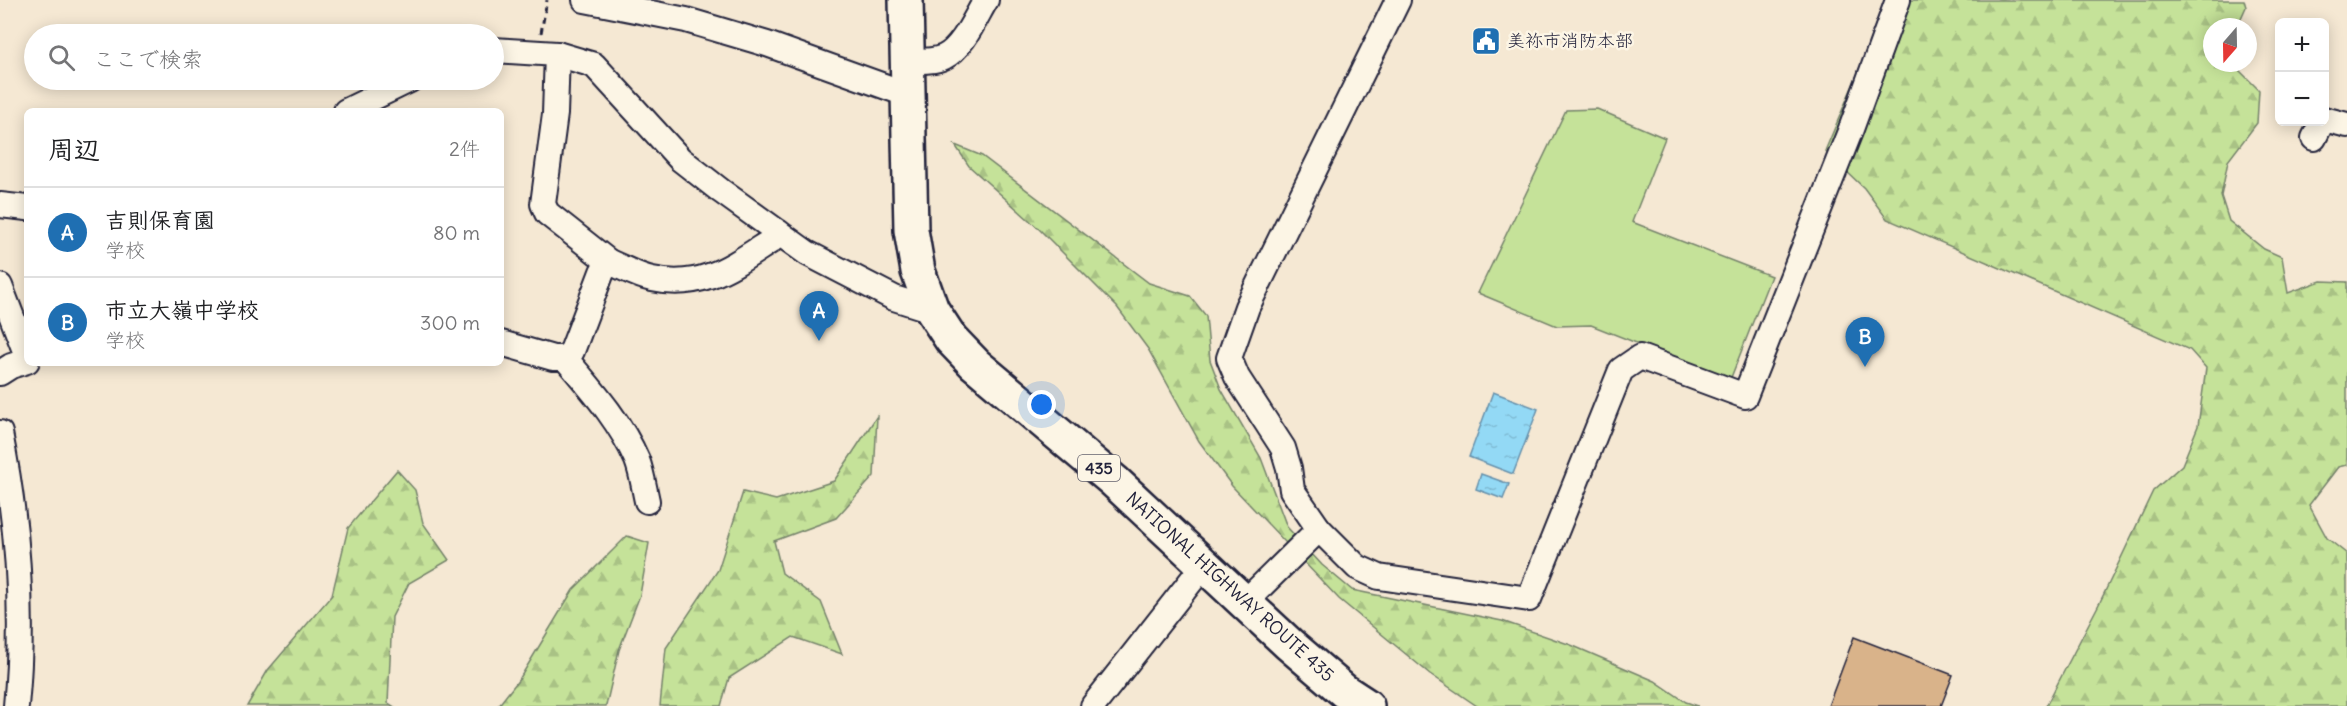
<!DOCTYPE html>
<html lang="ja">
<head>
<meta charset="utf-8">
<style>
  body { margin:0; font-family:Delius,"Klee One",sans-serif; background:#f6f6f6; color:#202124 }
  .controls { position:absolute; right:18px; top:18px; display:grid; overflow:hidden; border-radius:9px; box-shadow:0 3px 15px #0003 }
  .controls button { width:54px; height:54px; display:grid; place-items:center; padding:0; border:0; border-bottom:2px solid #e0e0e0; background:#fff; color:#202124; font:30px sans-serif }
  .compass { position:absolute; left:2203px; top:18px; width:54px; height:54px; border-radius:50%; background:#fff; box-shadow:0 3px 15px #0003; rotate:200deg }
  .you { position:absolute; left:1042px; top:405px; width:21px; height:21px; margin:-15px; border:4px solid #fff; border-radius:50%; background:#1a73e8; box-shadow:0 0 0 9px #1a73e833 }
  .badge { display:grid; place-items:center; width:39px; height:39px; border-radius:50%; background:#1f6fb2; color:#fff; font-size:20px; font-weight:700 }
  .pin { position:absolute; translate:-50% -50px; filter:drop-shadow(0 2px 3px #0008) }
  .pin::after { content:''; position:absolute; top:32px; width:21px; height:18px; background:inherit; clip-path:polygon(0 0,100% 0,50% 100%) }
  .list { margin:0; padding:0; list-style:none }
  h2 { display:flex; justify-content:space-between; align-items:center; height:78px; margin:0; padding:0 24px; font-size:26px }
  h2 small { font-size:20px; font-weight:400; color:#757577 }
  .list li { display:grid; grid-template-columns:39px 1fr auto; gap:18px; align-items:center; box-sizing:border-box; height:90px; padding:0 24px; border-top:2px solid #e0e0e0 }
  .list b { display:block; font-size:22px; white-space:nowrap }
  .list p { margin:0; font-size:20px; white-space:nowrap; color:#757577 }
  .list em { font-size:20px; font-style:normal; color:#757577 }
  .icon { flex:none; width:33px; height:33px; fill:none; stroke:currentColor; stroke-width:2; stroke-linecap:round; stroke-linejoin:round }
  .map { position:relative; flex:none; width:2347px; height:706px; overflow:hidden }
  .search { position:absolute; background:#fff; box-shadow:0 3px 15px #0003; left:24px; top:24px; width:480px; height:66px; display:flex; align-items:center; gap:15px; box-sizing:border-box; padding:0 21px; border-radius:33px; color:#757577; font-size:22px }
  .panel { position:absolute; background:#fff; box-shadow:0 3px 15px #0003; left:24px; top:108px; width:480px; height:258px; border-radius:9px }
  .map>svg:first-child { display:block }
  .forest { fill:url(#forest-firs); stroke:#74826a; stroke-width:1.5 }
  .park { fill:#c5e299; stroke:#74826a; stroke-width:1.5 }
  .water { fill:url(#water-ripples); stroke:#6690ab; stroke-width:1.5 }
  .building { fill:#d9b38a; stroke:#22223b; stroke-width:1.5 }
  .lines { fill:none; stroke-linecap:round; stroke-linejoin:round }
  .minor-casing { stroke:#22223b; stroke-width:28 }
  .highway-casing { stroke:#22223b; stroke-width:38 }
  .path { stroke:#22223b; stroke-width:3; stroke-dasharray:6 4.5; stroke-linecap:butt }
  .minor { stroke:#fcf5e5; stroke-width:24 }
  .highway { stroke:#fcf5e5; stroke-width:33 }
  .labels { text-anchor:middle; stroke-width:5; stroke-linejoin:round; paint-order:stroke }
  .shield { fill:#fcf5e5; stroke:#63616e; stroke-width:1.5 }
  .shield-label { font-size:16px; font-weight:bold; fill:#22223b }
  .poi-label { font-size:18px; fill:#22223b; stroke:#fcf5e5; text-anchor:start }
  .street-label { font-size:18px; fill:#22223b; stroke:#fcf5e5 }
</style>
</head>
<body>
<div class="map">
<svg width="2347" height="706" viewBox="0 0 2347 706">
  <defs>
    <pattern id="forest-firs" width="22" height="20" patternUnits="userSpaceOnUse" patternTransform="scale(1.5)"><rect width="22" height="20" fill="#c5e299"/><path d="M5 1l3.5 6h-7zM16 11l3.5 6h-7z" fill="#a9c285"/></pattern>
    <pattern id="water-ripples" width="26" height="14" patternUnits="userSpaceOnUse" patternTransform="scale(1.5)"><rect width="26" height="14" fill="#93d9f5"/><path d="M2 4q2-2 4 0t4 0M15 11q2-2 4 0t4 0" fill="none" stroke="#7ebad3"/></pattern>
  </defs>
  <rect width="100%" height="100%" fill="#f5e8d3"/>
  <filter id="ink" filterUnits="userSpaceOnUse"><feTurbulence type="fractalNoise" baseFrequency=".0167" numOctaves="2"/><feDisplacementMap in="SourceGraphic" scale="12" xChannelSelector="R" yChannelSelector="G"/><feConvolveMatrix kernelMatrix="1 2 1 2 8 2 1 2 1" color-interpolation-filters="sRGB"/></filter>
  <g filter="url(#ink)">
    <g class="forest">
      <polygon points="1911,0 2244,0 2246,7 2237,27 2212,27 2212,63 2232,63 2259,90 2257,123 2228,161 2221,196 2229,221 2264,249 2282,257 2288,293 2321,281 2347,282 2347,465 2338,467 2309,505 2327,538 2347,554 2347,706 2046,706 2100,602 2153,491 2182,465 2198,426 2206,368 2190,350 1887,219 1864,188 1825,151 1857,75"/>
      <polygon points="955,145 982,156 1149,283 1190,296 1206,316 1210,360 1221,389 1261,458 1287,527 1322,565 1352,590 1502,621 1571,645 1655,681 1686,702 1698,706 1477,706 1430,674 1339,599 1232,486 1199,441 1148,349 1117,307 1038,228 969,166"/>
      <polygon points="877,416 874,476 836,518 774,541 782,573 821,602 842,654 793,637 729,678 721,706 660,706 666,648 718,570 743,492 776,500 834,481"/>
      <polygon points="397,470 415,490 423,523 449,560 409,583 392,617 388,703 393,706 247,706 268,670 332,595 348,528"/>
      <polygon points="627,536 649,543 640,595 619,650 606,706 498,706 520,678 573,590"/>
    </g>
    <polygon class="park" points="1597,109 1665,138 1632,222 1771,276 1730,380 1591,325 1557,326 1478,293 1566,110"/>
    <g class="water">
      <polygon points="1493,392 1538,409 1513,474 1469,457"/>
      <polygon points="1481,474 1509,484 1503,499 1476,489"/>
    </g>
    <polygon class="building" points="1854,637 1953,675 1941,706 1828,706"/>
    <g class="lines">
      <g class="minor-casing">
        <g id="minor">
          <polyline points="585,0 686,20 767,44 906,94"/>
          <polyline points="494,50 557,54 594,65 680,159 721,191 807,253 894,298 932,310"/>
          <polyline points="557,54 555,114 543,204 547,213 609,262"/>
          <path d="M907,61C920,61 933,62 944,57C963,48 976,16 986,0"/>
          <polyline points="346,111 410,80"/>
          <polyline points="2324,119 2347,125"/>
          <polyline points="2314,138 2322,122"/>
          <polyline points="0,205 27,208"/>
          <polyline points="0,286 27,356"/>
          <path d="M501,343L553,358H565L572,351L602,272L609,262C622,267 637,276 652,279C702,290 732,266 771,241L778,232"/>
          <path d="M565,358C592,390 620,421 637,460C642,473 644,488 647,501"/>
          <polyline points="0,373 11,366 27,361"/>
          <path d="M0,433C18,524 25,614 16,706"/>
          <polyline points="1319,529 1357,567 1379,577 1529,599 1621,370 1640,357 1745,396 1851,129 1898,0"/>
          <polyline points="1243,604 1319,529 1292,490 1289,468 1283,448 1237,377 1229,358 1247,307 1398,0"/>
          <polyline points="1093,706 1203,566"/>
        </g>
      </g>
      <g class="highway-casing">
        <polyline id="highway" points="906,0 911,230 918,271 932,310 951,339 975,364 1114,481 1289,644 1344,691 1367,706"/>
      </g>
      <polyline class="path" points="541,33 547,0"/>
      <use href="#minor" class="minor"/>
      <use href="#highway" class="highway"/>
    </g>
  </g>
  <defs>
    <g id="civic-square" transform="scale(1.5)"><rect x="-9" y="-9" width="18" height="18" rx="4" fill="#1f6fb2" stroke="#fcf5e5"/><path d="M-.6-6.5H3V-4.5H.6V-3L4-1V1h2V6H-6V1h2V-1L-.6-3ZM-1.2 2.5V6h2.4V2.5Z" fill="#fff"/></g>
  </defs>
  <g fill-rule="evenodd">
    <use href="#civic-square" x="1486" y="41"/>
  </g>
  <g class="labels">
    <rect class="shield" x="1078" y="455" width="42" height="26" rx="4.5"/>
    <g class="shield-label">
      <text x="1099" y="474">435</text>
    </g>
    <g class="poi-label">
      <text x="1507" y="47">美祢市消防本部</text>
    </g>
    <g class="street-label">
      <text transform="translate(1230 587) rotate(42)" y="6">NATIONAL HIGHWAY ROUTE 435</text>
    </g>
  </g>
</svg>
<div class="controls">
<button>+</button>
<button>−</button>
</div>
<svg class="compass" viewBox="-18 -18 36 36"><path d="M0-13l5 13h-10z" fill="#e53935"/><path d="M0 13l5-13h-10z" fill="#757577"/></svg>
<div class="you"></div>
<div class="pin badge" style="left:819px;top:341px">A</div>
<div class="pin badge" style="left:1865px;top:367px">B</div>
<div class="search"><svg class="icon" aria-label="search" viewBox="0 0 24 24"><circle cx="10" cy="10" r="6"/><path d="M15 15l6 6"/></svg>ここで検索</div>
<section class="panel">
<h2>周辺<small>2件</small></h2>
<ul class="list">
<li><span class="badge">A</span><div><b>吉則保育園</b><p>学校</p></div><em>80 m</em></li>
<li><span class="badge">B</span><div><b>市立大嶺中学校</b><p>学校</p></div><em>300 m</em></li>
</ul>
</section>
</div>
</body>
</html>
